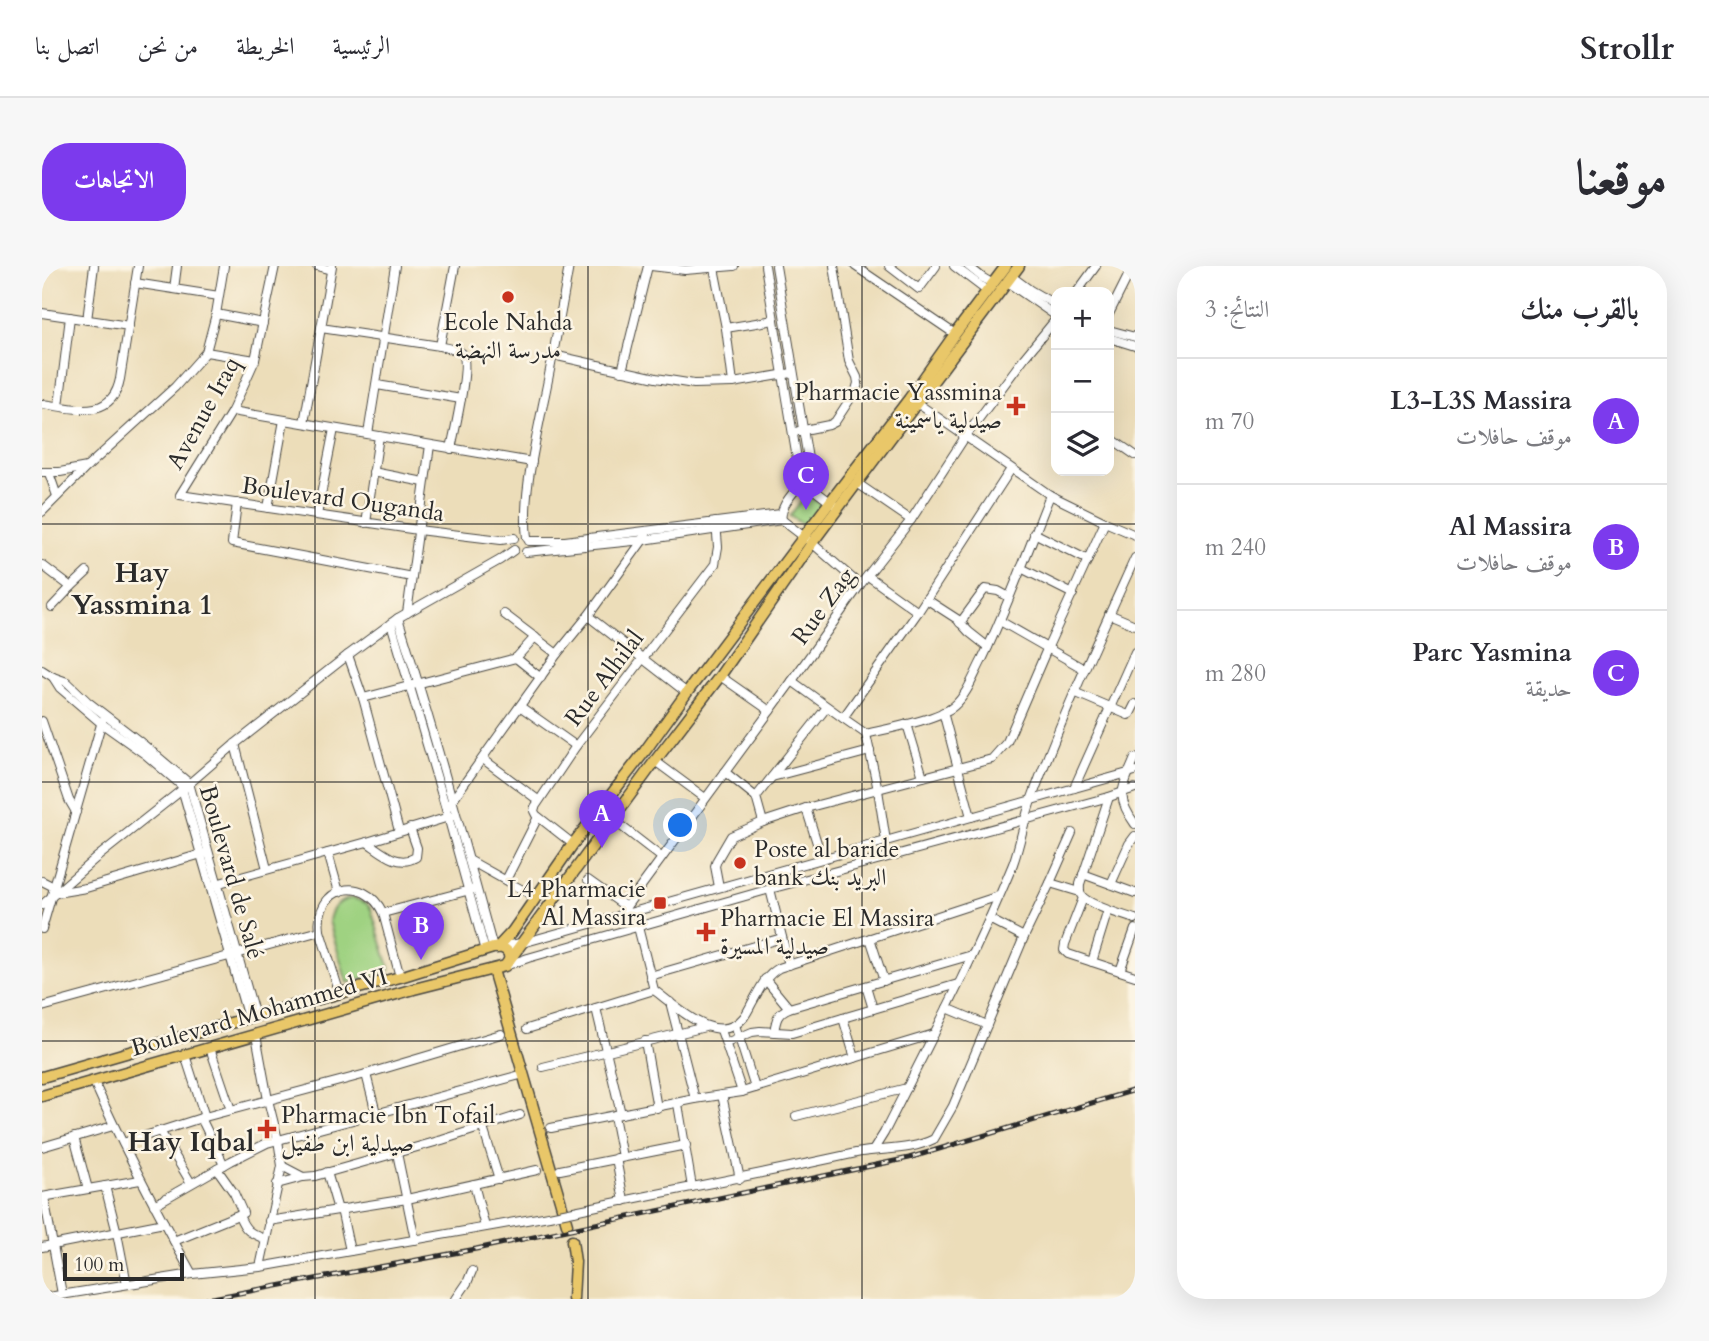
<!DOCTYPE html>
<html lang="ar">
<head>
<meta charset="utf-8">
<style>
  body { margin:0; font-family:Cardo,Amiri,serif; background:#f7f7f7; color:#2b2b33; direction:rtl }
  .controls { position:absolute; right:21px; top:21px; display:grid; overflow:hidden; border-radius:14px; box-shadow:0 7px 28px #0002 }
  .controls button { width:63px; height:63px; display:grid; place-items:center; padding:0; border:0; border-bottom:2px solid #e1e1e2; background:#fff; color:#2b2b33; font:35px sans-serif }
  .scale { position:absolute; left:21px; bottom:18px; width:121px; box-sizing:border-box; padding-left:7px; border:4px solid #2b2b2b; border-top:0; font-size:19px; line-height:24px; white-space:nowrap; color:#2b2b2b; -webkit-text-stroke:5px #fcf5e5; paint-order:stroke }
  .you { position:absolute; left:639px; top:560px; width:24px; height:24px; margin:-18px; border:5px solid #fff; border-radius:50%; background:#1a73e8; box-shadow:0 0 0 10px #1a73e833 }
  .badge { display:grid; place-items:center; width:46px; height:46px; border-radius:50%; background:#7c3aed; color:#fff; font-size:23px; font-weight:700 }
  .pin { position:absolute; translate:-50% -58px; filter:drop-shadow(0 2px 4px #0008) }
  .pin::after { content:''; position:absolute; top:37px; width:24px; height:21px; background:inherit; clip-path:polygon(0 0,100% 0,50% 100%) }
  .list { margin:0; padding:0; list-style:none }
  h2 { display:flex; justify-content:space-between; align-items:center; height:91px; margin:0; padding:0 28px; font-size:30px }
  h2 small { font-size:23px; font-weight:400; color:#7c7c81 }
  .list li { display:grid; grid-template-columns:46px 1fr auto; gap:21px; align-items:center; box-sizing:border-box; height:126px; padding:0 28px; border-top:2px solid #e1e1e2 }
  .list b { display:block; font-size:26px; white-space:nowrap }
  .list p { margin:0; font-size:23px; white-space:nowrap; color:#7c7c81 }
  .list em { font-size:23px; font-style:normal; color:#7c7c81 }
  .icon { flex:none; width:38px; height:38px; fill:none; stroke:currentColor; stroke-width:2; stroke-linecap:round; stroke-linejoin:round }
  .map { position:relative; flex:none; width:1093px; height:1033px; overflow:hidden; direction:ltr; border-radius:28px }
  header { display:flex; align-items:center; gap:42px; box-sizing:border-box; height:98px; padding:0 35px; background:#fff; border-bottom:2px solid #e1e1e2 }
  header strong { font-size:33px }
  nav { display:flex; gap:38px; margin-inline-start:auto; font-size:24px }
  .intro { display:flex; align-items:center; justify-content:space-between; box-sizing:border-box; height:168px; padding:0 42px }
  h1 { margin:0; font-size:49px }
  .button { padding:18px 32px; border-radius:28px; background:#7c3aed; color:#fff; font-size:24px; font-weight:700 }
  main { display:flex; gap:42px; padding:0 42px }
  aside { flex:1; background:#fff; border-radius:28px; box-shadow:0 7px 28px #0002 }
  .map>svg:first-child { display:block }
  .green { fill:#9fd281; stroke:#657e56; stroke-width:2 }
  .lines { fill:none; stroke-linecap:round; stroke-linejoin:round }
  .minor-casing { stroke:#484640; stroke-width:10 }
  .major-casing { stroke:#484640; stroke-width:13 }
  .minor { stroke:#fff; stroke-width:8 }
  .major { stroke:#e9c769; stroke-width:10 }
  .rail-casing { stroke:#2b2b2b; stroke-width:5 }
  .rail { stroke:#fcf5e5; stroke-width:2.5; stroke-dasharray:8; stroke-linecap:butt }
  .minor-bridge-casing { stroke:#484640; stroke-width:10; stroke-linecap:butt }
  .minor-bridge { stroke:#fff; stroke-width:8 }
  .grid { fill:none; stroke:#2b2b2b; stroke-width:2; stroke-opacity:0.55 }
  .poi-dot { fill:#c8321e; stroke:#fcf5e5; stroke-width:2.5 }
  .labels { text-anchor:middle; stroke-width:5; stroke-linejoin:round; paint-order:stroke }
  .poi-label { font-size:24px; fill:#2b2b2b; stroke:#fcf5e5; text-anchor:start }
  .street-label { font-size:24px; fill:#2b2b2b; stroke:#fcf5e5 }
  .quarter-label { font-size:28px; font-weight:bold; fill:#2b2b2b; stroke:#fcf5e5 }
</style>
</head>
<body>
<header>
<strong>Strollr</strong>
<nav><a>الرئيسية</a><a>الخريطة</a><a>من نحن</a><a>اتصل بنا</a></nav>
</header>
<div class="intro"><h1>موقعنا</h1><a class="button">الاتجاهات</a></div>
<main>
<aside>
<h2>بالقرب منك<small>النتائج: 3</small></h2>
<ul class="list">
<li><span class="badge">A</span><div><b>L3-L3S Massira</b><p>موقف حافلات</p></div><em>70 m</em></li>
<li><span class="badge">B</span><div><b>Al Massira</b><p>موقف حافلات</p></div><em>240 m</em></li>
<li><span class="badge">C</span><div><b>Parc Yasmina</b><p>حديقة</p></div><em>280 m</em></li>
</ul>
</aside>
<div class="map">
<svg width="1093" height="1033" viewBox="0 0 1093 1033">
  <rect width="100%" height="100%" fill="#fcf5e5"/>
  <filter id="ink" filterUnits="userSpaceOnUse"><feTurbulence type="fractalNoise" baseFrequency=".0143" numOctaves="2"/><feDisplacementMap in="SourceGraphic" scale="14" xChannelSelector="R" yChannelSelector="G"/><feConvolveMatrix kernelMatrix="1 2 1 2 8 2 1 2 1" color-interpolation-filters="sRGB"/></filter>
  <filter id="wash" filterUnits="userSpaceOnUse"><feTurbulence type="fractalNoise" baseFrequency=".00686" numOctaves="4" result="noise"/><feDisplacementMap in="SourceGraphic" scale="28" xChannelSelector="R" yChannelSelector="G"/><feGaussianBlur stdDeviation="1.57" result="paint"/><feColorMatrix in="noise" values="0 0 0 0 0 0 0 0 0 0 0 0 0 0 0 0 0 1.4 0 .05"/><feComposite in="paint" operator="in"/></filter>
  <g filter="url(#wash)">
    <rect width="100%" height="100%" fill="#ecddb9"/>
    <g class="green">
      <polygon points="764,228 780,239 764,261 748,250"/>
      <path d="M311,632L324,637L329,643L348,704L305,717L287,655C289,641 297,634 311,632Z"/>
    </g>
  </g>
  <g filter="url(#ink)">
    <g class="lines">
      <g class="minor-casing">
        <g id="minor">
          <polyline points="233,0 213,94 190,145 138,229 376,264 459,274 472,272"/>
          <polyline points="275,0 289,4"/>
          <polyline points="609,0 643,4 692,0"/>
          <polyline points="723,0 759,217"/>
          <polyline points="734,0 771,223"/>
          <polyline points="813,0 913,68"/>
          <polyline points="847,0 877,23 894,0"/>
          <polyline points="912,0 945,25"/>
          <polyline points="926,0 941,12 951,18"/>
          <polyline points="672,2 684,62 691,117"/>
          <polyline points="969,10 988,24 1014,39"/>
          <polyline points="965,16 1014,50"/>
          <polyline points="93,17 177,30"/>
          <polyline points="132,23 135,0"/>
          <polyline points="1035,26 1054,0"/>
          <polyline points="0,47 87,60"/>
          <polyline points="174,48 221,57"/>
          <polyline points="1067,48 1085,12 1089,0"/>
          <polyline points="45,54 52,0"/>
          <path d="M279,62L398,80C404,82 416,83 420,87C429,97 412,167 409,183"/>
          <polyline points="684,62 732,54"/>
          <polyline points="1067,64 1093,71"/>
          <polyline points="1067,72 1093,80"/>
          <polyline points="398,80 413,0"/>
          <polyline points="164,86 213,94"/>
          <polyline points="511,89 614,112 652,118 691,117 750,107"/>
          <polyline points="580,105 606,0"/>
          <polyline points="335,119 419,133"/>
          <polyline points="875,137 1008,229 1063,256 1093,269"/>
          <path d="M0,138C31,142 70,155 78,113L96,0"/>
          <polyline points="17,140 28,51"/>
          <polyline points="190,145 490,196"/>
          <polyline points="262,157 290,0"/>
          <polyline points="757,165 787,159 793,156 814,124 816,117 815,111 807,95 792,0"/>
          <polyline points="326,168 353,0"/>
          <polyline points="1067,171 1093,189"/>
          <polyline points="0,206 18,206 45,201"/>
          <polyline points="331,206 382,216"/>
          <polyline points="7,207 15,230"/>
          <polyline points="815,217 869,254"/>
          <polyline points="195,237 190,277 370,311"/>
          <path d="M792,239L771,223L759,217C751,228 737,240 740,254L770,277L818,319"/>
          <polyline points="226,242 242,154"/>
          <polyline points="0,246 45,201 133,121 157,94 164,86 174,48 182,0"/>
          <polyline points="275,249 292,163"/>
          <polyline points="324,257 337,170"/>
          <polyline points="992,267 1046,294"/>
          <path d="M485,272C480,229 493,180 501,138C511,92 519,46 527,0"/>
          <polyline points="487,275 523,275 739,248"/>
          <polyline points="484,286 601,274 740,254"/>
          <polyline points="0,299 29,321 10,341"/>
          <polyline points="979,302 1031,328"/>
          <polyline points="826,310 876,346"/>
          <polyline points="29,321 45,306"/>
          <polyline points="884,333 915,353 927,366 946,381"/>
          <polyline points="365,347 388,179"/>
          <polyline points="462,348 515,388"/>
          <polyline points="1067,348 1093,359"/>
          <polyline points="546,350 645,427"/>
          <path d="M356,352C391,462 421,572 451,682"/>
          <polyline points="958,355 1042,403"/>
          <polyline points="349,357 404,543 443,685"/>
          <polyline points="918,357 943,323 956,325 967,331"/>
          <polyline points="306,389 321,432 357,565"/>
          <polyline points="474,392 493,371"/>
          <polyline points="0,404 11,411 25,416 46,436 102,479 147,517 213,750"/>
          <polyline points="678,410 728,445"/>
          <polyline points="11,411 18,422 59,457 104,489 139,519 206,752"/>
          <path d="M750,415L801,452L824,468C845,463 897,453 912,440C925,429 932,409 940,394C966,340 986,284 1008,229"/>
          <polyline points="1032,426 1086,449 1088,448 1093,438"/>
          <polyline points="321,432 474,392 499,412"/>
          <polyline points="479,441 534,480"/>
          <polyline points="785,441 714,531 721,556 764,542 950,493 965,476 1005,383 1063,256"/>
          <polyline points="901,446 929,551"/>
          <polyline points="801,452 876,346 969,203"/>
          <polyline points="0,455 27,534 34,546"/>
          <polyline points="865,458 881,511"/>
          <polyline points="824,468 836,524 844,575"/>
          <polyline points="193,478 225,603"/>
          <path d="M1093,492C1081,522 1072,529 1093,558"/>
          <polyline points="441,493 496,534"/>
          <polyline points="613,495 663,532"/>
          <polyline points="683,506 714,531"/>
          <polyline points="730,511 828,485"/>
          <polyline points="1032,522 1093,386"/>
          <path d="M1067,531L1038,618C1038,622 1037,625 1039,629C1046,639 1081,649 1093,653"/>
          <polyline points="764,542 780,593"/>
          <polyline points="404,543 515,388 546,350 601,274 605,265"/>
          <polyline points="570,553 619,591"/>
          <path d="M325,576C340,586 356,602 374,591L375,582L368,562"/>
          <polyline points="531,578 494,549 492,545 493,541 534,480 673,298 676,281 674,256"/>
          <polyline points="286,587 297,626"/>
          <polyline points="427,594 493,631"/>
          <polyline points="1041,608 1093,627"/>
          <polyline points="464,614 496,551"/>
          <polyline points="546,614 584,641"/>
          <polyline points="0,615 12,621"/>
          <polyline points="1008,617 1030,567"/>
          <polyline points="174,618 325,576 410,550"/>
          <polyline points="1069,618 1087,578 1093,570"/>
          <polyline points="677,621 673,600 675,594 689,570 721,556"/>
          <polyline points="728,623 747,699"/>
          <polyline points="14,627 44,622 163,587"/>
          <polyline points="1041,632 1023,678 1022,684 1026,688 1093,710"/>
          <polyline points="0,639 54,592 141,523 193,478 306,389 356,352 458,294 472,284"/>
          <polyline points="341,647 432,623"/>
          <polyline points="578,649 750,415 818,319 869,254 923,171 982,92 1014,53"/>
          <polyline points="947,653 982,671"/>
          <path d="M596,661L612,724C635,741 676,783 702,751C705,747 708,741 710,737C718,723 723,710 737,702L957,630"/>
          <polyline points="0,663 60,455"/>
          <polyline points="828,672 842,715"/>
          <polyline points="458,681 484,676 1093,505"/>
          <polyline points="1050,696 1066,644"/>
          <polyline points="463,700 486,692 728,623 1067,531 1093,522"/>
          <polyline points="1078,705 1093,663"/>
          <polyline points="608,710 740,672"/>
          <polyline points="723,713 747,742"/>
          <polyline points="824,720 831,743"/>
          <path d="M298,728L278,665C272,621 322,607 341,647L358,711"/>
          <polyline points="628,736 653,833"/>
          <polyline points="0,741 278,665"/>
          <polyline points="554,742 579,848"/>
          <polyline points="905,742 945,759"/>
          <polyline points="801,752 813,792"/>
          <polyline points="693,759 713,822"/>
          <polyline points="485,763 612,724"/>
          <polyline points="679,764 700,826"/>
          <path d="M732,766C734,754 735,747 747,742L930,689"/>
          <polyline points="214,769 226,834 236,874 240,900 218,1001"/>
          <polyline points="603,775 615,842"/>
          <polyline points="684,777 710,766 718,765 750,767 916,718"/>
          <polyline points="168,782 189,844"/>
          <polyline points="143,789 163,851"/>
          <polyline points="501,801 663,761"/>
          <polyline points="324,808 334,847"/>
          <path d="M52,816C81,882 115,945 150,1008"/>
          <polyline points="680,829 698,913"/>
          <polyline points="636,838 650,921"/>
          <polyline points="572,850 580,891"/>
          <polyline points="754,850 865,822"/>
          <polyline points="159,852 182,899"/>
          <polyline points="441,862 457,913"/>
          <polyline points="509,862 653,833 700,826 892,768"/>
          <polyline points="118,865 149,917"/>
          <polyline points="32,871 46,923"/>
          <polyline points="81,877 159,852 324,808 459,768"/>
          <polyline points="0,881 71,860"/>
          <path d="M832,883L842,867C887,778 933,690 971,598C979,576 982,553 990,532C1020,450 1057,371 1093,292"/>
          <polyline points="355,887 373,974"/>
          <polyline points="574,892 582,935"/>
          <polyline points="240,900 261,911 273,910 400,874 478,849"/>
          <polyline points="518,904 644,879"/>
          <polyline points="285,906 296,944"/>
          <polyline points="235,918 261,911"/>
          <polyline points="432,918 443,961"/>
          <polyline points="63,920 75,967 85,1018"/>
          <polyline points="0,931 98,914"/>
          <polyline points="2,931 20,1028"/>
          <polyline points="112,939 189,895 225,877 482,808"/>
          <polyline points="299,943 308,985"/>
          <path d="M532,945C626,925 720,908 814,887C841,882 868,885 892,873L911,840L982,671L1008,617L1038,626"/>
          <path d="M197,949C203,965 208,967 223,973"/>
          <polyline points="227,955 365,933 495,904"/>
          <polyline points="132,975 201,947 192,927 175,903"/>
          <polyline points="0,981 122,957"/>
          <polyline points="0,1032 150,1008 218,1001 507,950"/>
          <polyline points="414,1033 425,1017 430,1005"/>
        </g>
      </g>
      <g class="major-casing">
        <g id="major">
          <polyline points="455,682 470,666 531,578 603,485 646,425 788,236 867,133 913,68 964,0"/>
          <polyline points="451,704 525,958"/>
          <path d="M0,811L206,752L358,711L451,682C461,680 469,684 467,695"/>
          <polyline points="0,830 372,723 463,700 613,495 678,410 770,277 977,0"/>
          <polyline points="530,975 533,996 531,1033"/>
        </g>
      </g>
      <use href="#minor" class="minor"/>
      <use href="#major" class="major"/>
      <g class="rail-casing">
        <polyline id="rail" points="165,1033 434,983 867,892 1093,824"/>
      </g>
      <use href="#rail" class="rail"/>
      <g class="minor-bridge-casing">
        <polyline id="minor-bridge" points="507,950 532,945"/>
      </g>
      <use href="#minor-bridge" class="minor-bridge"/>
    </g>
  </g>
  <path class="grid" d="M273,0V1033M546,0V1033M820,0V1033M0,258H1093M0,516H1093M0,775H1093"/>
  <g class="poi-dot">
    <circle cx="466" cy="31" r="7"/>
    <path d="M970.5 129.5h7v7h7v7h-7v7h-7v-7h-7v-7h7z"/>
    <circle cx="698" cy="597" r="7"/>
    <rect x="611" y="630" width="14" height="14" rx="3.5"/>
    <path d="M660.5 655.5h7v7h7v7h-7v7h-7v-7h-7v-7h7z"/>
    <path d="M221.5 852.5h7v7h7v7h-7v7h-7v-7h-7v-7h7z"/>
  </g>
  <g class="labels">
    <g class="poi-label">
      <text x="466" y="64" text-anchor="middle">Ecole Nahda<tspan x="466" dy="28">مدرسة النهضة</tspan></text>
      <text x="960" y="134" text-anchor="end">Pharmacie Yassmina<tspan x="960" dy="28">صيدلية ياسمينة</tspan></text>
      <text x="712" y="591">Poste al baride<tspan x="712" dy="28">bank البريد بنك</tspan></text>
      <text x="604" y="631" text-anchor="end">L4 Pharmacie<tspan x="604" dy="28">Al Massira</tspan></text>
      <text x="678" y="660">Pharmacie El Massira<tspan x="678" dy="28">صيدلية المسيرة</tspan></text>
      <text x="239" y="857">Pharmacie Ibn Tofail<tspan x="239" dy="28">صيدلية ابن طفيل</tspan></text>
    </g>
    <g class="street-label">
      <text transform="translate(161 147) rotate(-61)" y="8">Avenue Iraq</text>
      <text transform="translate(301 233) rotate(8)" y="8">Boulevard Ouganda</text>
      <text transform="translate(781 340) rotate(-54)" y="8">Rue Zag</text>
      <text transform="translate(562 412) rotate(-53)" y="8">Rue Alhilal</text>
      <text transform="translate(190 606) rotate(74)" y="8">Boulevard de Salé</text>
      <text transform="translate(217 746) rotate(-16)" y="8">Boulevard Mohammed VI</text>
    </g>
    <g class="quarter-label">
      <text x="100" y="316">Hay<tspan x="100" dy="32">Yassmina 1</tspan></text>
      <text x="149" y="885">Hay Iqbal</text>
    </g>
  </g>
</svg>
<div class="controls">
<button>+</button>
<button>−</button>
<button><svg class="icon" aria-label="layers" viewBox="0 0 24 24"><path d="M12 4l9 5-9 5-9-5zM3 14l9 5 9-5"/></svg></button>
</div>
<div class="scale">100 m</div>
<div class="you"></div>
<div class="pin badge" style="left:560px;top:582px">A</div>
<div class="pin badge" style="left:379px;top:694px">B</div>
<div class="pin badge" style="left:764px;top:244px">C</div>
</div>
</main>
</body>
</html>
